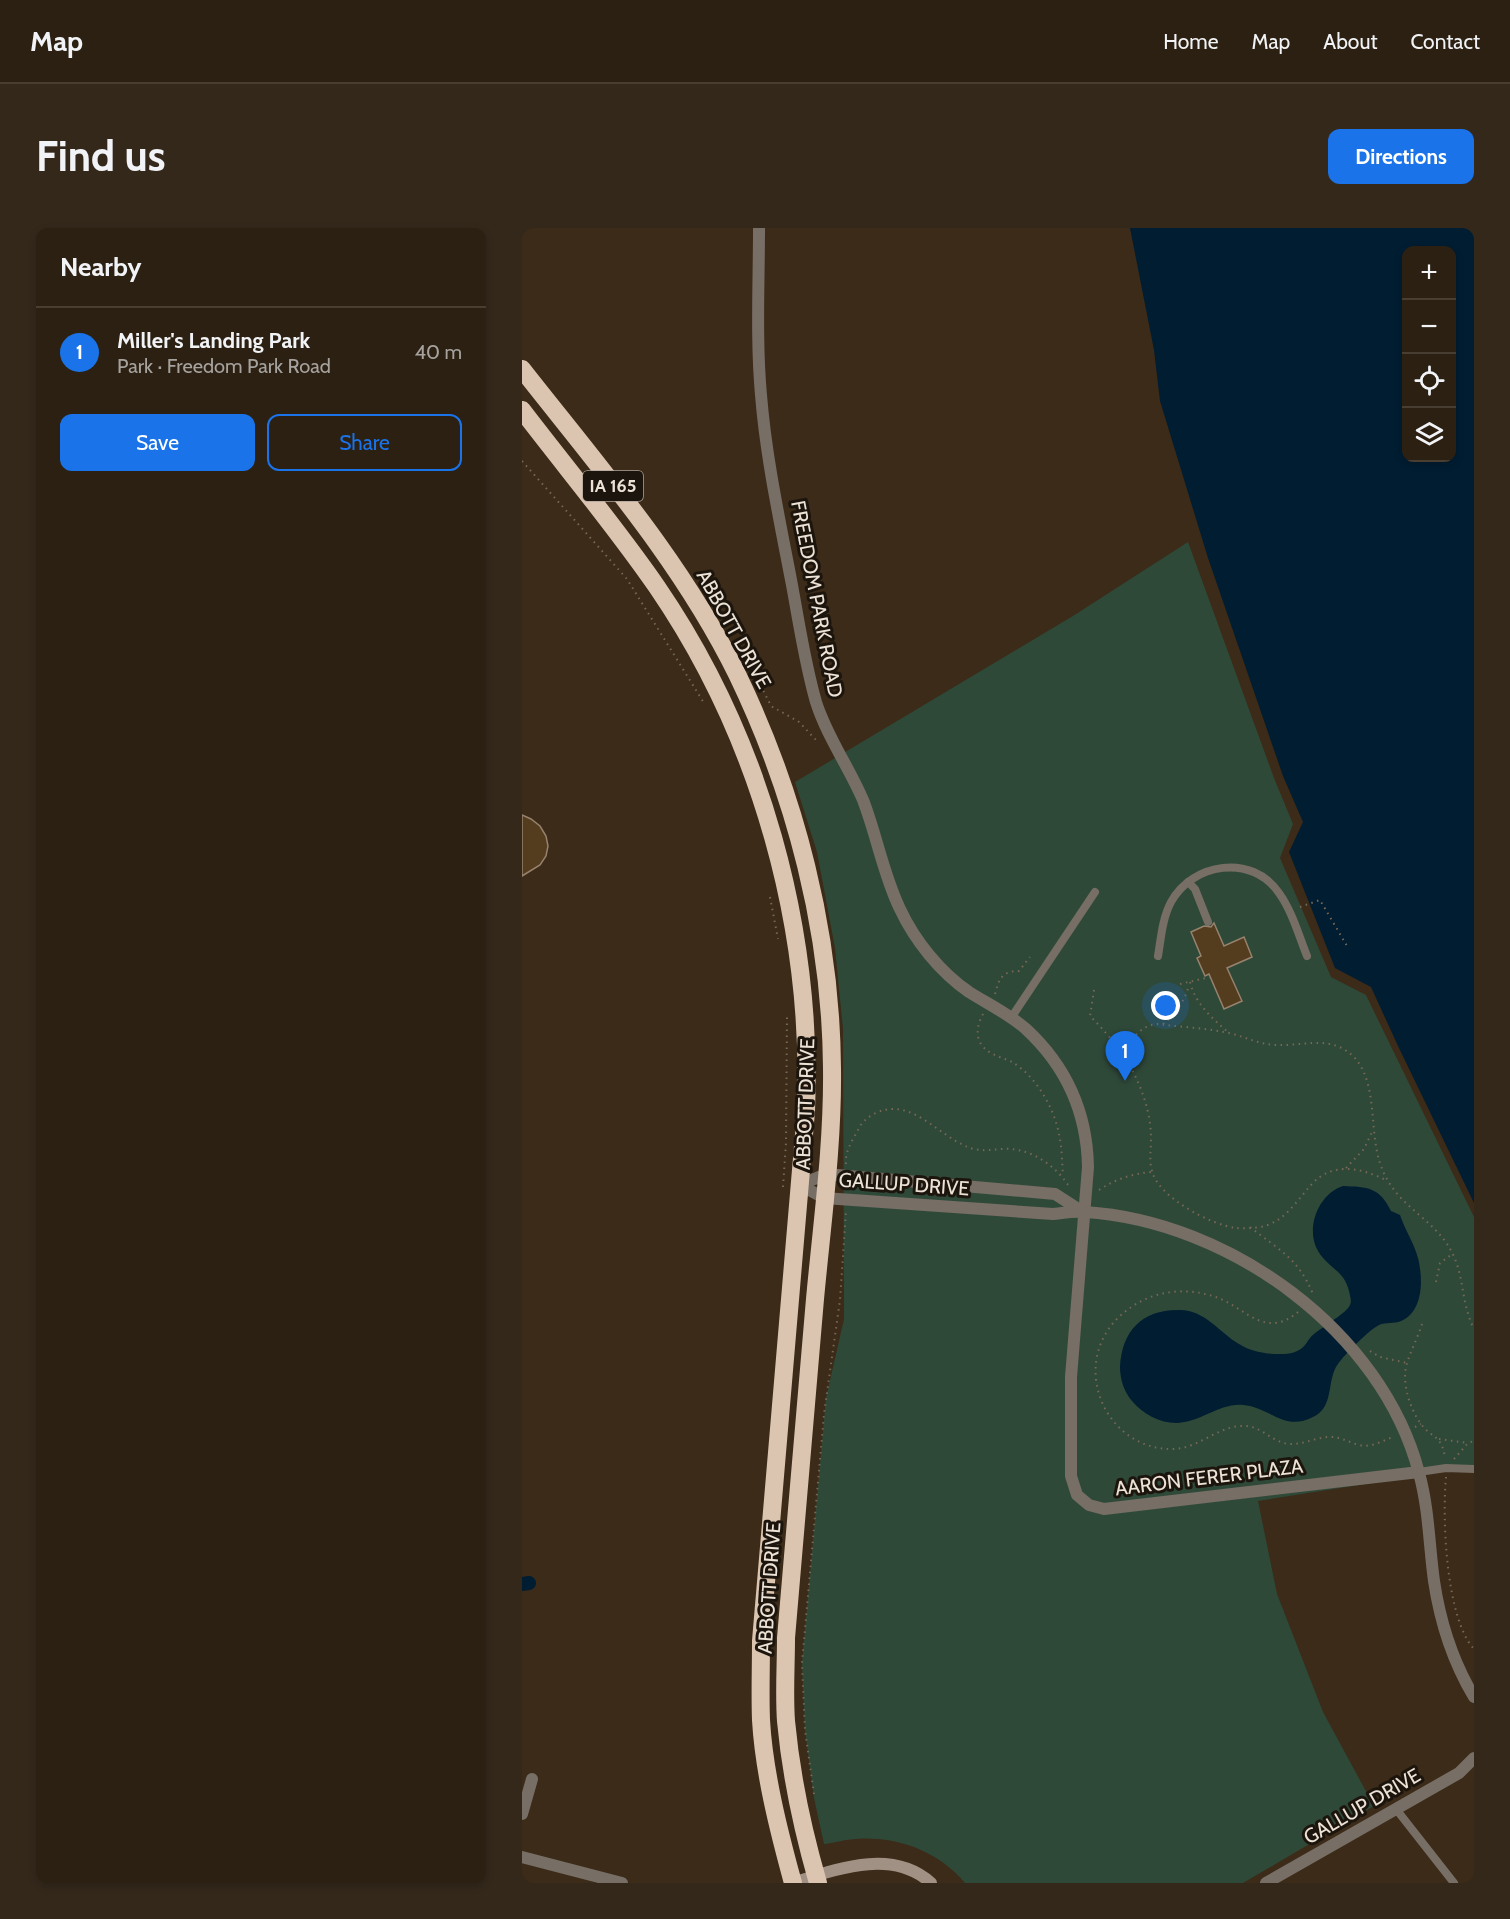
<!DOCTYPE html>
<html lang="en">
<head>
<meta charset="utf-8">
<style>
  body { margin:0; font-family:Cabin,sans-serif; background:#34281b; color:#f1f3f6 }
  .controls { position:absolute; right:18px; top:18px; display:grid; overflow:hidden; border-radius:12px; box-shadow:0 3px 9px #0003 }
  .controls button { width:54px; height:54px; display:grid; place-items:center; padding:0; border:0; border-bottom:2px solid #483e32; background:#2c2012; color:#f1f3f6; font:30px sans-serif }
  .you { position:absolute; left:644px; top:778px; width:21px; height:21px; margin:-15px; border:4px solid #fff; border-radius:50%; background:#1a73e8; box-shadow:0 0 0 9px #1a73e833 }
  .badge { display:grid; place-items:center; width:39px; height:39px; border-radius:50%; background:#1a73e8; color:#fff; font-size:20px; font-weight:700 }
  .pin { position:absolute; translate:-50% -50px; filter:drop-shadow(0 2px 3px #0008) }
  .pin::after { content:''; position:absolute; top:32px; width:21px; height:18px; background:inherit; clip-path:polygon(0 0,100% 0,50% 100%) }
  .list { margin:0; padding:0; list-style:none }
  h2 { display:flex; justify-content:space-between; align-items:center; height:78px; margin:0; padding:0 24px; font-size:26px }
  h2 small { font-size:20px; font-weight:400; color:#a6a39f }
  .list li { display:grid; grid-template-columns:39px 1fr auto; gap:18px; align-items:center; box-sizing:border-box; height:90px; padding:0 24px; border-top:2px solid #483e32 }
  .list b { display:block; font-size:22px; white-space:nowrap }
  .list p { margin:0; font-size:20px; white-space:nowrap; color:#a6a39f }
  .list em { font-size:20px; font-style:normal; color:#a6a39f }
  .actions { display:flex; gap:12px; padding:18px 24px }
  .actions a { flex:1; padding:14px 0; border:2px solid #1a73e8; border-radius:12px; text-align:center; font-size:21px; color:#1a73e8 }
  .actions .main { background:#1a73e8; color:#fff }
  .icon { flex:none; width:33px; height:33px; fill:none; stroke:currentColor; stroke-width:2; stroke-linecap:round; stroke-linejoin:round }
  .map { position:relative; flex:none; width:952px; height:1655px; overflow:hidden; border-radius:12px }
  header { display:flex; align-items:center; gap:36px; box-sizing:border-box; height:84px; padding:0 30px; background:#2c2012; border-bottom:2px solid #483e32 }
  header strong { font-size:28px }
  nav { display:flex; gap:33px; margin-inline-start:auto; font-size:21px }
  .intro { display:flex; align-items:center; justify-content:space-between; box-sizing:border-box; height:144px; padding:0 36px }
  h1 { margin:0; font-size:42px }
  .button { padding:15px 27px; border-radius:12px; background:#1a73e8; color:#fff; font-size:21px; font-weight:700 }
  main { display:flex; gap:36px; padding:0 36px }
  aside { flex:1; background:#2c2012; border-radius:12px; box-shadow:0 3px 9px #0003 }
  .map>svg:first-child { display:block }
  .green { fill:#2f4939 }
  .water { fill:#001d32; fill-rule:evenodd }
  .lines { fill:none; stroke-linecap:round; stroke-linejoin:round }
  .canal { stroke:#001d32; stroke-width:14 }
  .building { fill:#543c1f; stroke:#96826d; stroke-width:1.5 }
  .path { stroke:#766857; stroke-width:2; stroke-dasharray:1.5 4.5; stroke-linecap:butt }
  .lane { stroke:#776e65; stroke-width:8 }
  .street { stroke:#776e65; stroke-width:12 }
  .secondary { stroke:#a09184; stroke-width:12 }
  .highway { stroke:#dcc5b0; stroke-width:18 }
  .labels { text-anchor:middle; stroke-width:6; stroke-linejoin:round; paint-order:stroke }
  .shield { fill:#1c150d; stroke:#aea49a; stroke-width:1.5 }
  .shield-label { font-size:18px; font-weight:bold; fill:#ede2d6 }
  .street-label { font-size:20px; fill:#ede2d6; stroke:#1c150d }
</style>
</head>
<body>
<header>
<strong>Map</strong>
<nav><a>Home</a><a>Map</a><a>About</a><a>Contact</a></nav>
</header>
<div class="intro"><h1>Find us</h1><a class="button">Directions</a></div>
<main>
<aside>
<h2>Nearby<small></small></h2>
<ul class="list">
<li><span class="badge">1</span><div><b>Miller's Landing Park</b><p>Park · Freedom Park Road</p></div><em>40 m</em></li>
</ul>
<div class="actions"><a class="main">Save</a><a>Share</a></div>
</aside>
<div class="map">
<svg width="952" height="1655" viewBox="0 0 952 1655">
  <rect width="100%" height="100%" fill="#3b2b18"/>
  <path class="green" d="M666,314L752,550L771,596L758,630L809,749L844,767L952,989V1239L736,1273L755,1366L801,1484L852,1578L721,1655H443C416,1623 375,1608 334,1611C324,1611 313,1615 302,1616L292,1570L283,1502L280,1435L304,1170L322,1091L321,801L313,720L295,624L273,554L551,388Z"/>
  <g class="water">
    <path d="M608,0H952V975L876,818L849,759L813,740L767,624L781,594L761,548L686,330L638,173L632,122ZM930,22V230H884V22Z"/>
    <path d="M821,958C846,959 857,959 869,983L878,987C883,1002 892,1015 896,1030C901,1050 902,1083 879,1093C872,1096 864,1094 857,1097C847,1102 823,1126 816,1136C804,1152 813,1179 791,1189C762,1204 748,1179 721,1177C697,1175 678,1195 654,1195C638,1195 621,1186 610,1173C602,1164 598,1151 598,1139C600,1102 621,1081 658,1082C683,1082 698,1105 717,1116C730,1124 743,1126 758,1126C768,1126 776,1125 783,1117C785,1115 786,1112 788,1110C797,1100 823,1087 828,1077C830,1073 828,1068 827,1063C822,1042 806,1040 796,1023C783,1001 796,966 821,958Z"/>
  </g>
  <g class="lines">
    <polyline class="canal" points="0,1356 7,1355"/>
  </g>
  <g class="building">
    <polygon points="0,587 9,591 18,598 24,608 26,618 24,628 18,637 0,648"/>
    <polygon points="692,695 702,718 722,709 730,729 705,740 720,773 702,781 687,746 683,748 675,730 679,728 669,704 682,698 689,699"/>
  </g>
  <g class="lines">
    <g class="path">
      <polyline points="0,233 105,351 182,475"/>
      <polyline points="228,436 249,478 277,494 294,512 298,512"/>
      <polyline points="248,669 256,711"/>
      <polyline points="778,679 798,672 825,718"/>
      <path d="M668,754C674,777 690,790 707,805"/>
      <polyline points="658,756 688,749"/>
      <path d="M572,762L568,788C591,811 610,835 621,867C626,881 629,896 629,911C629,922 627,933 630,943C636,969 689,997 714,1000C726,1001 744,1000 754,993C768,985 778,969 789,957C810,933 839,940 864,952"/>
      <path d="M473,766C477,751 480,743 497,743L508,729"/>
      <path d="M461,786C456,795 453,807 459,816C466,827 480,829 490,834C514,848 532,880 537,906C540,919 540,934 541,947"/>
      <path d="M641,796C654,786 663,772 667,757"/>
      <path d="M603,828C608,812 617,798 635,796C658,799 684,800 707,805C724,809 738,817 756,817C778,818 803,809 823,822C858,843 846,900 858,935C873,982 916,989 933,1031C942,1053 940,1077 952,1101"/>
      <path d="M324,936C323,923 330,913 336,902C340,893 347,888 356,884C392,869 420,913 452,921C464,924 476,920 489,921C513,923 536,940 548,960"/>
      <polyline points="824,940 842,921 850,904"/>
      <polyline points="261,959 264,915 265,785"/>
      <path d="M577,962C594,951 609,946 630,944"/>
      <path d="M728,999C757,1022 776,1030 791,1066"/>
      <polyline points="914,1054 918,1035 929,1027"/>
      <path d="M776,1084C745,1110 727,1084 699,1071C664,1057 626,1062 598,1088C546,1136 583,1223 652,1221C677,1220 696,1198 721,1198C737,1197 747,1211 762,1215C777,1219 791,1210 806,1209C817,1208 826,1214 837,1217C849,1220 860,1213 871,1209"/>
      <path d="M900,1096C896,1109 889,1122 885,1135C879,1154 888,1181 899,1196C910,1211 919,1206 923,1229"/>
      <polyline points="848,1123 858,1129 885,1135"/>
      <polyline points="893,1199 899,1196"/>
      <polyline points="917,1211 946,1215"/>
      <polyline points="932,1231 946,1215 952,1213"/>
      <path d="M924,1249C920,1290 924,1391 952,1421"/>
      <polyline points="292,1566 283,1502 280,1435 302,1186 318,1072 324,983"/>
    </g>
    <g class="lane">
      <polyline points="666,654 673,661 686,694"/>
      <path d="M636,728C639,711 640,691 649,674C670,635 730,625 757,665C770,683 777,708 785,728"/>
      <polyline points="489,790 573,664"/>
      <polyline points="897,1244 924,1240 952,1241"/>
      <polyline points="874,1581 932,1655"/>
    </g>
    <g class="street">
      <path d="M237,0C237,55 234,112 239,167C244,230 258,294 270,357C277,395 283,436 294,474C305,509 327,539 341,572C355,608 361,646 378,681C393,713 418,744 447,764C466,776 487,786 504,801C544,838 565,885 566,939L549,1149V1248L555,1267L567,1277L582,1281L897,1244"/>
      <path d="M278,957L302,970L531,986C541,985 552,983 563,984C707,993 860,1103 897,1245C907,1281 907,1317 912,1353C918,1393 931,1434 952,1469"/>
      <polyline points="278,957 304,946 533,966 561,984"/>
      <polyline points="0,1586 10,1551"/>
      <polyline points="0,1629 100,1655"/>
      <polyline points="744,1655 937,1545 952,1530"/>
    </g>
    <path class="secondary" d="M271,1655C315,1641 370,1620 409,1655"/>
    <g class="highway">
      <path d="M0,141C76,238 160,334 215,446C274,568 309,705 310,840C311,917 300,995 293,1071C284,1184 274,1297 264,1410C264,1438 262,1466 264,1493C269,1547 281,1603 296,1655"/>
      <path d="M0,182C45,241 93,298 135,359C239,511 291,700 284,883L239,1413C239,1439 238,1466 239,1492C242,1545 257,1604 271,1655"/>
    </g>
  </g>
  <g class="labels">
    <rect class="shield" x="61" y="243" width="60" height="30" rx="4.5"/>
    <g class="shield-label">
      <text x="91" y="264">IA 165</text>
    </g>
    <g class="street-label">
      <text transform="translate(295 371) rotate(79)" y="7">FREEDOM PARK ROAD</text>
      <text transform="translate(212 401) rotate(61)" y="7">ABBOTT DRIVE</text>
      <text transform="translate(283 876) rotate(-88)" y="7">ABBOTT DRIVE</text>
      <text transform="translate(382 956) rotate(4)" y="7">GALLUP DRIVE</text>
      <text transform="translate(687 1249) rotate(-7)" y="7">AARON FERER PLAZA</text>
      <text transform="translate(247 1360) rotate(-86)" y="7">ABBOTT DRIVE</text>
      <text transform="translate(840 1578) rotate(-30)" y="7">GALLUP DRIVE</text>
    </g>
  </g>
</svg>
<div class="controls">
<button>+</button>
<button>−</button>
<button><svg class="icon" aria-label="locate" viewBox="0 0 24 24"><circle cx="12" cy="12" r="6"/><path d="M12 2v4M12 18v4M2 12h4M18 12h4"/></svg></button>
<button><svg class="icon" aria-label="layers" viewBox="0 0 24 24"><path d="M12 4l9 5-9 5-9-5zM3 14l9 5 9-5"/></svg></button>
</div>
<div class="you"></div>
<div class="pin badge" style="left:603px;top:853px">1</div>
</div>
</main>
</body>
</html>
